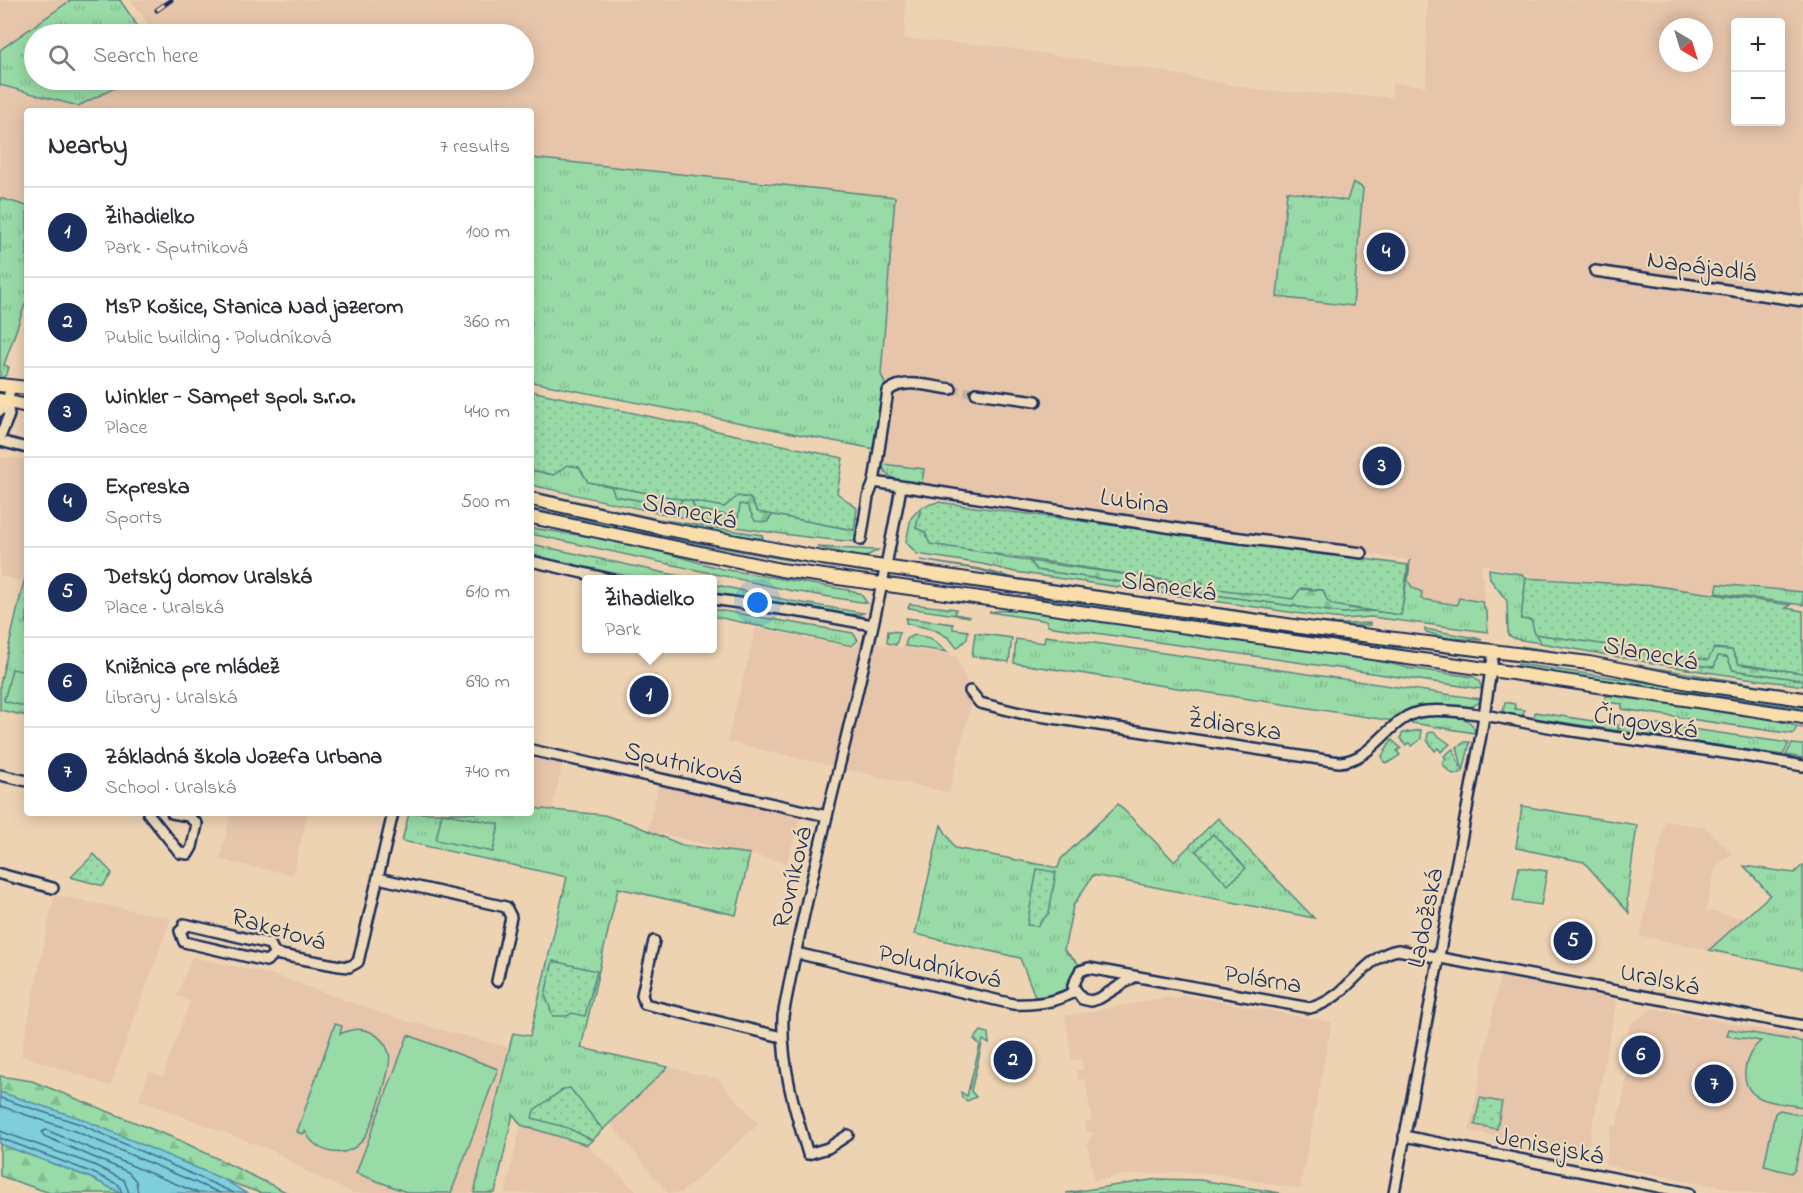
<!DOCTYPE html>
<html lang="en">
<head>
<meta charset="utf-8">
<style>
  body { margin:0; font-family:"Indie Flower",sans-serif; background:#f2f2f3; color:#2b2b33 }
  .controls { position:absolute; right:18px; top:18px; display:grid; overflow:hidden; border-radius:6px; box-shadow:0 3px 15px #0003 }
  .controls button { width:54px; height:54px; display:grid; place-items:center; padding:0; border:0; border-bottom:2px solid #e1e1e2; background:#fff; color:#2b2b33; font:30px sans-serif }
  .compass { position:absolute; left:1659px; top:18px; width:54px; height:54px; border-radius:50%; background:#fff; box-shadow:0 3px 15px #0003; rotate:142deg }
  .you { position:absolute; left:758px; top:603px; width:21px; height:21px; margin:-15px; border:4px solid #fff; border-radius:50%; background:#1a73e8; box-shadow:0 0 0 9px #1a73e833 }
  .badge { display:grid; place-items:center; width:39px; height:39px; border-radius:50%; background:#1b2f5e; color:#fff; font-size:20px; font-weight:700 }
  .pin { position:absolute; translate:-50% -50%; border:3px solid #fff; box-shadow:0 2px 6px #0006 }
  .popup { position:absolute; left:582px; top:575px; width:135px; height:78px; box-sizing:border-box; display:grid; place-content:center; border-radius:6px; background:#fff; filter:drop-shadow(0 2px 4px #0005); font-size:20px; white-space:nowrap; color:#7c7c81 }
  .popup b { font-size:22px; color:#2b2b33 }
  .popup::after { content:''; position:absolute; left:50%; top:100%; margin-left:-12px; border:12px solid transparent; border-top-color:#fff }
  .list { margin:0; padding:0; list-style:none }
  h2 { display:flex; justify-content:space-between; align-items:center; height:78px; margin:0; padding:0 24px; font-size:26px }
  h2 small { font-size:20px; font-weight:400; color:#7c7c81 }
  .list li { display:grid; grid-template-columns:39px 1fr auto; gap:18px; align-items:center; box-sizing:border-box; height:90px; padding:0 24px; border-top:2px solid #e1e1e2 }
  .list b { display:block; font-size:22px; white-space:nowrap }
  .list p { margin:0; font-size:20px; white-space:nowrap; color:#7c7c81 }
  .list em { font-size:20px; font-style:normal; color:#7c7c81 }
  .icon { flex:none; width:33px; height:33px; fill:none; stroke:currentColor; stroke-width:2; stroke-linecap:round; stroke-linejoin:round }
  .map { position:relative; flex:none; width:1803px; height:1193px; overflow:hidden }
  .search { position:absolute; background:#fff; box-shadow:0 3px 15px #0003; left:24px; top:24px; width:510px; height:66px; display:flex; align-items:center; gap:15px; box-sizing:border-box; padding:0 21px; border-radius:33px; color:#7c7c81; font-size:22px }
  .panel { position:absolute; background:#fff; box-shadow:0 3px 15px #0003; left:24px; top:108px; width:510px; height:708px; border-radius:6px }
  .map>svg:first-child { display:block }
  .built { fill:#e6c5ab; fill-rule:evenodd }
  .grass { fill:url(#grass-tufts); stroke:#5a8582; stroke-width:1.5 }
  .forest { fill:url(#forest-firs); stroke:#5a8582; stroke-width:1.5 }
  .park { fill:url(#park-dots); stroke:#5a8582; stroke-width:1.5 }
  .pitch { fill:#98dba6; stroke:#5a8582; stroke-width:1.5 }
  .water { fill:#7fcfda; stroke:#578fa8; stroke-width:1.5 }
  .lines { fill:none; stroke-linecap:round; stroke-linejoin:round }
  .shore { stroke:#436f90; stroke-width:1.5 }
  .minor-tunnel { stroke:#c4b2a2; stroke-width:9; stroke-dasharray:9 4.5; stroke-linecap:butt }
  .minor-casing { stroke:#1b2f5e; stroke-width:14 }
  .major-casing { stroke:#1b2f5e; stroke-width:16 }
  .minor { stroke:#eedab8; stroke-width:9 }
  .major { stroke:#f9deab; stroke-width:12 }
  .rail-casing { stroke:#1b2f5e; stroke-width:5 }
  .rail { stroke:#eedab8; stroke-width:3; stroke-dasharray:9; stroke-linecap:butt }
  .labels { text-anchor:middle; stroke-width:4.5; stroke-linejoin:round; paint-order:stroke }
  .street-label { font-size:26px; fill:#1b2f5e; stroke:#eedab8 }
</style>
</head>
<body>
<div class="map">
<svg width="1803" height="1193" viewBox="0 0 1803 1193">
  <defs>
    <pattern id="grass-tufts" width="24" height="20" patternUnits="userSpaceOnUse" patternTransform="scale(1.5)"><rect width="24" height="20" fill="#98dba6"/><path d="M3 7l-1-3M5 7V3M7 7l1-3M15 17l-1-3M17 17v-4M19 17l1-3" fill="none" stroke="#82bc91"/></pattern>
    <pattern id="forest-firs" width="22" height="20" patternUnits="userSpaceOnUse" patternTransform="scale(1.5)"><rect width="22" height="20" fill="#98dba6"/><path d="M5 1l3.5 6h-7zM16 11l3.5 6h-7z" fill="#82bc91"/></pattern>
    <pattern id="park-dots" width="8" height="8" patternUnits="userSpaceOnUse" patternTransform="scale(1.5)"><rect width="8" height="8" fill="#98dba6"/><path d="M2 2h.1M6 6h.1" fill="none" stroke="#82bc91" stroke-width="1.8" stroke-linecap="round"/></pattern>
  </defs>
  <rect width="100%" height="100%" fill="#eed3b3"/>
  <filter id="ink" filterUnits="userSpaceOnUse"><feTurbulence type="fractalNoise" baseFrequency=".0167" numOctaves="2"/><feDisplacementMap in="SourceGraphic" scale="12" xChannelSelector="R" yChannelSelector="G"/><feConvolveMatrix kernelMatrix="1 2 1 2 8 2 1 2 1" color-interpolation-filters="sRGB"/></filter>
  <g filter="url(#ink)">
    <g class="built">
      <polygon points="0,0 71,0 0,50"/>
      <path d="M131,0H906L904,39L986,45L1149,69L1265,91L1391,97L1393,83L1426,86L1427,0H1803V607L1656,586L1536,577L1481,564L1488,626V632L1482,633L1400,621L1408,560L874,482L888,391L881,374L894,197L531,158V111H27V206L0,198V85L78,106L125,80H524V34H155ZM1736,22H1780V122H1736ZM1668,27H1704V63H1668Z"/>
      <polygon points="0,457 27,459 27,582 0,576"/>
      <polygon points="756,628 853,648 860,641 956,656 973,697 949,793 727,742"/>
      <polygon points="531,750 564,757 552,809 531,808"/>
      <polygon points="660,778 802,810 787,863 648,831"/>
      <polygon points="231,813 298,813 307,815 293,875 220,860"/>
      <polygon points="1665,821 1705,827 1732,853 1715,868 1706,911 1744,918 1709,950 1640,936"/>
      <polygon points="54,895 171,918 110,1086 21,1055"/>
      <polygon points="192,957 274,975 399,1019 508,1047 474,1193 352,1193 315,1176 275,1152 139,1100 149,1072 163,1076 190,1001 177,996"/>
      <polygon points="1500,976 1617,1000 1587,1154 1469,1131"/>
      <polygon points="1184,995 1332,1022 1300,1189 1210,1173 1181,1172 1124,1175 1094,1181 1087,1143 1094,1132 1087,1132 1085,1122 1092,1120 1085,1079 1078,1080 1076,1070 1083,1069 1082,1059 1072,1060 1065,1016 1168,997 1176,999"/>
      <polygon points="1653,1008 1803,1037 1803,1193 1752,1193 1605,1165 1611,1126 1617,1126 1634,1043 1626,1040 1629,1025"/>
      <polygon points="668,1067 718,1079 759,1124 681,1193 668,1193 610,1123"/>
      <polygon points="521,1125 587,1145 639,1193 505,1193"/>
    </g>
    <g class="grass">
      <polygon points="71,0 120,0 143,34 34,34 34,80 131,80 78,106 0,85 0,50"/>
      <polygon points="531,158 895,197 881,374 888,391 880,450 531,382"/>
      <polygon points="1353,182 1363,188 1353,306 1277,297 1287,191 1347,201"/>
      <polygon points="0,198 27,206 27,299 4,365 9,367 7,374 0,379"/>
      <path d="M882,464L924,469L922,484C906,482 887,483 882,464Z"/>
      <path d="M567,465L580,467L588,482L611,486L616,496L677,507L682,499L692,501L695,509L738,517L740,504L747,505L767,522L773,514L853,530L856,517L862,520L858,542C748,534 639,509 531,485V470L553,475Z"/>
      <polygon points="531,491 658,519 762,535 763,538 734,537"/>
      <polygon points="921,507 916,528 1006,558 1030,561 1037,570 1343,613 1373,611 1401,615 1410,560 1408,581 1413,588 1422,592 1421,599 1457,605 1459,598 1482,602 1487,614 1488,632 1371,617 1343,619 1316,616 1015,572 982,564 917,554 906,542 911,518"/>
      <polygon points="531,509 782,557 862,569 868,572 782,559 531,512"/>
      <polygon points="531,528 627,542 722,569 854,591 861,594 867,603 793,591 531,534"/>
      <polygon points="531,544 693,579 641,579 531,555"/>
      <polygon points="817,547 878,550 863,558"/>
      <polygon points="920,560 980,569 1014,578 1315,622 1343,624 1370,623 1370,625 1343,627 1315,624 1014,580 980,570"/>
      <polygon points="1489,569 1521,574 1526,578 1521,619 1531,620 1541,643 1516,639 1508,635 1507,601 1490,579"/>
      <polygon points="24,581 27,582 27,716 0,710 0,684"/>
      <polygon points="916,582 1013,596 1083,601 1473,654 1342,643 916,584"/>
      <path d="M712,584L791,601L864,613C849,620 737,597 712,593Z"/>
      <polygon points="1718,584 1803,592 1803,605 1716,593"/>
      <polygon points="910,604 956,609 955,614 970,617 908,608"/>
      <polygon points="712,609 853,633 858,640 852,646 712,616"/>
      <polygon points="1016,609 1361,656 1408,668 1474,677 1479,681 1482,689 1047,626 1047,621 989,612"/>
      <polygon points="906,618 953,624 953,629 968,631 967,639 957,648 949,638 935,630 906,623"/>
      <polygon points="1425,629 1476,638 1482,640 1449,638 1425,632"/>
      <polygon points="888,631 900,632 896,645 887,643"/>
      <polygon points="975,633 1012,638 1009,662 972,656"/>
      <polygon points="915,635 930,638 947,652 905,646 907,638"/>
      <path d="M1045,636L1067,639L1481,699C1473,716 1438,702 1422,705C1410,707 1401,712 1393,721L1014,663L1016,639L1044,643Z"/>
      <polygon points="1521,646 1803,692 1803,694 1684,677"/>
      <polygon points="1718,656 1727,657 1733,670 1803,680 1803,686 1686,669 1697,665 1714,667"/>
      <polygon points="1518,664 1803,705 1803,708 1517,668"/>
      <polygon points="1605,696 1639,696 1743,711 1803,728 1797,727 1793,734 1622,709 1622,704 1604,702"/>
      <polygon points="1505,702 1515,704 1515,709 1524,710 1523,716 1529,718 1503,712"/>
      <polygon points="1535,712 1618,725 1618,731 1534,718"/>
      <path d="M1431,714C1446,714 1473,714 1475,733L1406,722L1413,718Z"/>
      <polygon points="1621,718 1623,719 1789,743 1783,755 1620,731"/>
      <polygon points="1421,730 1421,739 1412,746 1409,743 1405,745 1400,738 1403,733"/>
      <polygon points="1433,732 1450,744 1441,752 1438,748 1435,751 1427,740 1428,733"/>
      <polygon points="1392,740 1401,748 1397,751 1400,755 1388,763 1384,762 1382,756"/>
      <polygon points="1465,742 1470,742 1463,772 1457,747"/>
      <polygon points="1792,744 1803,745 1803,758 1786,755"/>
      <path d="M1453,749L1459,764L1460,773C1451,777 1447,769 1442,763L1446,759L1444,756Z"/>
      <polygon points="1118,804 1174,861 1218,818 1314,918 1093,875 1073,906 1064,950 1083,968 1075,991 1038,1004 1020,958 915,934 941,825 955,848 1058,868 1061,859"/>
      <polygon points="1522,806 1637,825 1627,899 1629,913 1584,862 1516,848"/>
      <polygon points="531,808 604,815 632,824 682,845 750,854 736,915 618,888 581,1048 668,1067 587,1145 521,1125 513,1114 495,1193 474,1193 513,1033 530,1036 567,877 402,841 409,813 531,813"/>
      <polygon points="1803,865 1803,969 1709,950 1770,895 1744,866 1794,873"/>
      <polygon points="981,1031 988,1033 989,1044 983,1040 971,1091 976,1097 967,1101 962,1098 961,1092 967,1096 980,1045 974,1039"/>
      <polygon points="1157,1179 1200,1180 1280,1193 1066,1193"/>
    </g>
    <g class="forest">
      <polygon points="611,486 682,499 678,507 615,496"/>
      <polygon points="737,496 750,498 758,512 773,514 767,522 755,521 747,505 740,504 738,517 695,509 692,501 724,507"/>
      <path d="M1030,561L1185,583L1190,578L1203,582V586L1323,590C1331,611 1354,608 1373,611L1343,613L1037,570Z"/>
      <polygon points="1535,634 1612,645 1732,650 1739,664 1803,673 1803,680 1733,670 1727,657 1718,656 1714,667 1697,665 1686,669 1541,643"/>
      <polygon points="0,1076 32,1081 179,1140 288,1193 260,1193 95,1132 0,1103"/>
      <polygon points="0,1144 89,1177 121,1193 50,1193 0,1176"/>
    </g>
    <g class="park">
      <polygon points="531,391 843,458 837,493 857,508 854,530 758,512 750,498 738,496 724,507 588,482 579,467 567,465 554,475 531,470"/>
      <polygon points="938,502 1408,565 1401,615 1333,605 1327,600 1323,590 1301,588 1293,599 1203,587 1203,582 1190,578 1185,583 930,544 925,532 916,528 921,507"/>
      <polygon points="1526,578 1656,586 1791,605 1786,608 1803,611 1803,673 1739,664 1732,650 1714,648 1708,660 1535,634 1531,620 1521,619"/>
      <polygon points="655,676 669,694 644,714 630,696"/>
      <polygon points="1213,834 1246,868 1228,885 1196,851"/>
      <polygon points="94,854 112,873 103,886 71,877"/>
      <polygon points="1037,869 1056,872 1049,913 1037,926 1027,925"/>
      <polygon points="553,961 597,971 585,1016 572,1013 567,1016 553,1016 545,995"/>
      <polygon points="570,1088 603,1130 592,1140 568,1128 532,1118 534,1110 564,1089"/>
      <polygon points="1480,1098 1502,1102 1497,1129 1475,1125"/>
    </g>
    <g class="pitch">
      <polygon points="12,669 27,672 27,707 4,701"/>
      <polygon points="442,813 499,824 493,852 436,840"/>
      <polygon points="1519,867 1547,871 1541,905 1513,901"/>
      <path d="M335,1024L342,1026L340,1034C350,1029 360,1027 371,1032C379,1036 386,1044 389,1053C393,1067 372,1129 362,1141C344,1161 316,1153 305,1131L303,1134L297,1132Z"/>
      <path d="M1729,1029L1803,1042V1107C1789,1104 1773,1104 1760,1098C1736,1086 1744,1054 1761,1041L1727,1036Z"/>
      <polygon points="408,1035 498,1069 451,1193 409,1193 356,1173"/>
      <polygon points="1780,1110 1803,1115 1803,1134 1795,1169 1791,1173 1764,1166 1775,1113"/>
    </g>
    <polygon class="water" points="0,1092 82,1119 225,1180 246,1193 121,1193 89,1177 0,1144"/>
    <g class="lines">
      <g class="shore">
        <polyline points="0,1098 80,1124 234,1193"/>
        <polyline points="0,1106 77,1132 220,1193"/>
        <polyline points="0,1131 94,1165 124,1180 129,1193"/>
        <polyline points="0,1138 91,1172 119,1185 122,1193"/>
        <polyline points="138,1193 136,1181 128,1172 44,1136 42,1132 46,1130 198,1193"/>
      </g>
      <polyline class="minor-tunnel" points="951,389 976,393"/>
      <g class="minor-casing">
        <g id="minor">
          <polyline points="1595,271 1803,301"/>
          <polyline points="976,393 1036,401"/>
          <polyline points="0,411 7,402 11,386"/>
          <polyline points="0,437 9,415 7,402"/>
          <polyline points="0,441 27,448"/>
          <polyline points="874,482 1225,536 1362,553"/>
          <path d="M861,540L868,497L874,482L888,391C904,377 932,387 951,389"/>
          <polyline points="531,561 613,580"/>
          <polyline points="712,599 807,613 872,625"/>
          <path d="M970,691L980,703L1020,713L1339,762C1377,760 1389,713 1426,711C1466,708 1520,723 1561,729C1641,742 1723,751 1803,766"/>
          <polyline points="531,750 827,816"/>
          <polyline points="0,775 27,781"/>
          <polyline points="148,813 180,853 188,854 192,847 197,824 188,816 172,813"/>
          <polyline points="0,874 53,888"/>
          <polyline points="378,878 506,907 511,917 497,981"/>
          <polyline points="184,924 270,944 275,954"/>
          <polyline points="188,925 180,931 184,942 266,961 275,954"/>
          <polyline points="654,941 642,995 645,1004 782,1037"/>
          <path d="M796,953L1013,1004C1035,1005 1056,1003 1075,991"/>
          <polyline points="275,954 340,966 349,967 358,962 393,813"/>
          <path d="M1134,977L1100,998L1091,1001L1082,999L1073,986L1080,971L1089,968L1310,1008C1349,999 1362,956 1398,950L1803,1026"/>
          <path d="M848,1135L828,1148L808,1154C794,1108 781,1065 783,1016C816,838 870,665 901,487"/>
          <polyline points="1404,1136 1689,1193"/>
          <polyline points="1394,1193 1481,735 1494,650"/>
        </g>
      </g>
      <g class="major-casing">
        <g id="major">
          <polyline points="0,385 27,388"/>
          <polyline points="0,400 27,406"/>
          <polyline points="531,499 662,528 822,558 1314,629 1589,663 1689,683 1803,699"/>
          <polyline points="531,517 781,570 1472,667 1803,717"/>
        </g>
      </g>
      <use href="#minor" class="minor"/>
      <use href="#major" class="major"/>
      <g class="rail-casing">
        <polyline id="rail" points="157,10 171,0"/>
      </g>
      <use href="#rail" class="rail"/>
    </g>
  </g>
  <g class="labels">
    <g class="street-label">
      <text transform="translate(1702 265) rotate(8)" y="9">Napájadlá</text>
      <text transform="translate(1135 500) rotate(8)" y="9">Lubina</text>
      <text transform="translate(690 510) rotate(12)" y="9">Slanecká</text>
      <text transform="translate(1169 585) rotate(8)" y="9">Slanecká</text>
      <text transform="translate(1651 652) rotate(11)" y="9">Slanecká</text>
      <text transform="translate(1646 721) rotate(9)" y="9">Čingovská</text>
      <text transform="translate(1235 724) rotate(9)" y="9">Ždiarska</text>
      <text transform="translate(684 762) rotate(13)" y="9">Sputniková</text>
      <text transform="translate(791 877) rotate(-77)" y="9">Rovníková</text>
      <text transform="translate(1424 918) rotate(-79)" y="9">Ladožská</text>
      <text transform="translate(279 928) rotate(16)" y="9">Raketová</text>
      <text transform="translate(940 965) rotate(13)" y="9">Poludníková</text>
      <text transform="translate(1263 978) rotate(9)" y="9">Polárna</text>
      <text transform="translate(1660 978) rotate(12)" y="9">Uralská</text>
      <text transform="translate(1550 1145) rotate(11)" y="9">Jenisejská</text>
    </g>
  </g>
</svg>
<div class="controls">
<button>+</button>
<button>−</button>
</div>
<svg class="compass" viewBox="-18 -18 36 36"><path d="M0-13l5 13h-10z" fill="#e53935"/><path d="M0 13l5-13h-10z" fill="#7c7c81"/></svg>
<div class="you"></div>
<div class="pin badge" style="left:649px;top:695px">1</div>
<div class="popup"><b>Žihadielko</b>Park</div>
<div class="pin badge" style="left:1013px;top:1060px">2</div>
<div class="pin badge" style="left:1382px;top:466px">3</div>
<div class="pin badge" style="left:1386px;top:252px">4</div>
<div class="pin badge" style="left:1573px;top:941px">5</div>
<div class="pin badge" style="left:1641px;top:1055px">6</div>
<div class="pin badge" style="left:1714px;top:1084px">7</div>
<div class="search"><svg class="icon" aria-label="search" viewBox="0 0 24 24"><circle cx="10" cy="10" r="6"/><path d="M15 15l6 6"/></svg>Search here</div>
<section class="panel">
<h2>Nearby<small>7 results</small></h2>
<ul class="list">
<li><span class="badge">1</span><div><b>Žihadielko</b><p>Park · Sputniková</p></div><em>100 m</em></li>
<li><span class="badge">2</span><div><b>MsP Košice, Stanica Nad jazerom</b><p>Public building · Poludníková</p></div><em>360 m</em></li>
<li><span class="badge">3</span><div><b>Winkler - Sampet spol. s.r.o.</b><p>Place</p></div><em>440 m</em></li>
<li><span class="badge">4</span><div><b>Expreska</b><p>Sports</p></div><em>500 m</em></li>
<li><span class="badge">5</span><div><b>Detský domov Uralská</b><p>Place · Uralská</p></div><em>610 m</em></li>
<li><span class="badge">6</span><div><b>Knižnica pre mládež</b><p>Library · Uralská</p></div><em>690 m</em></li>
<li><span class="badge">7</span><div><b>Základná škola Jozefa Urbana</b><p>School · Uralská</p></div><em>740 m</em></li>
</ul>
</section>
</div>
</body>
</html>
